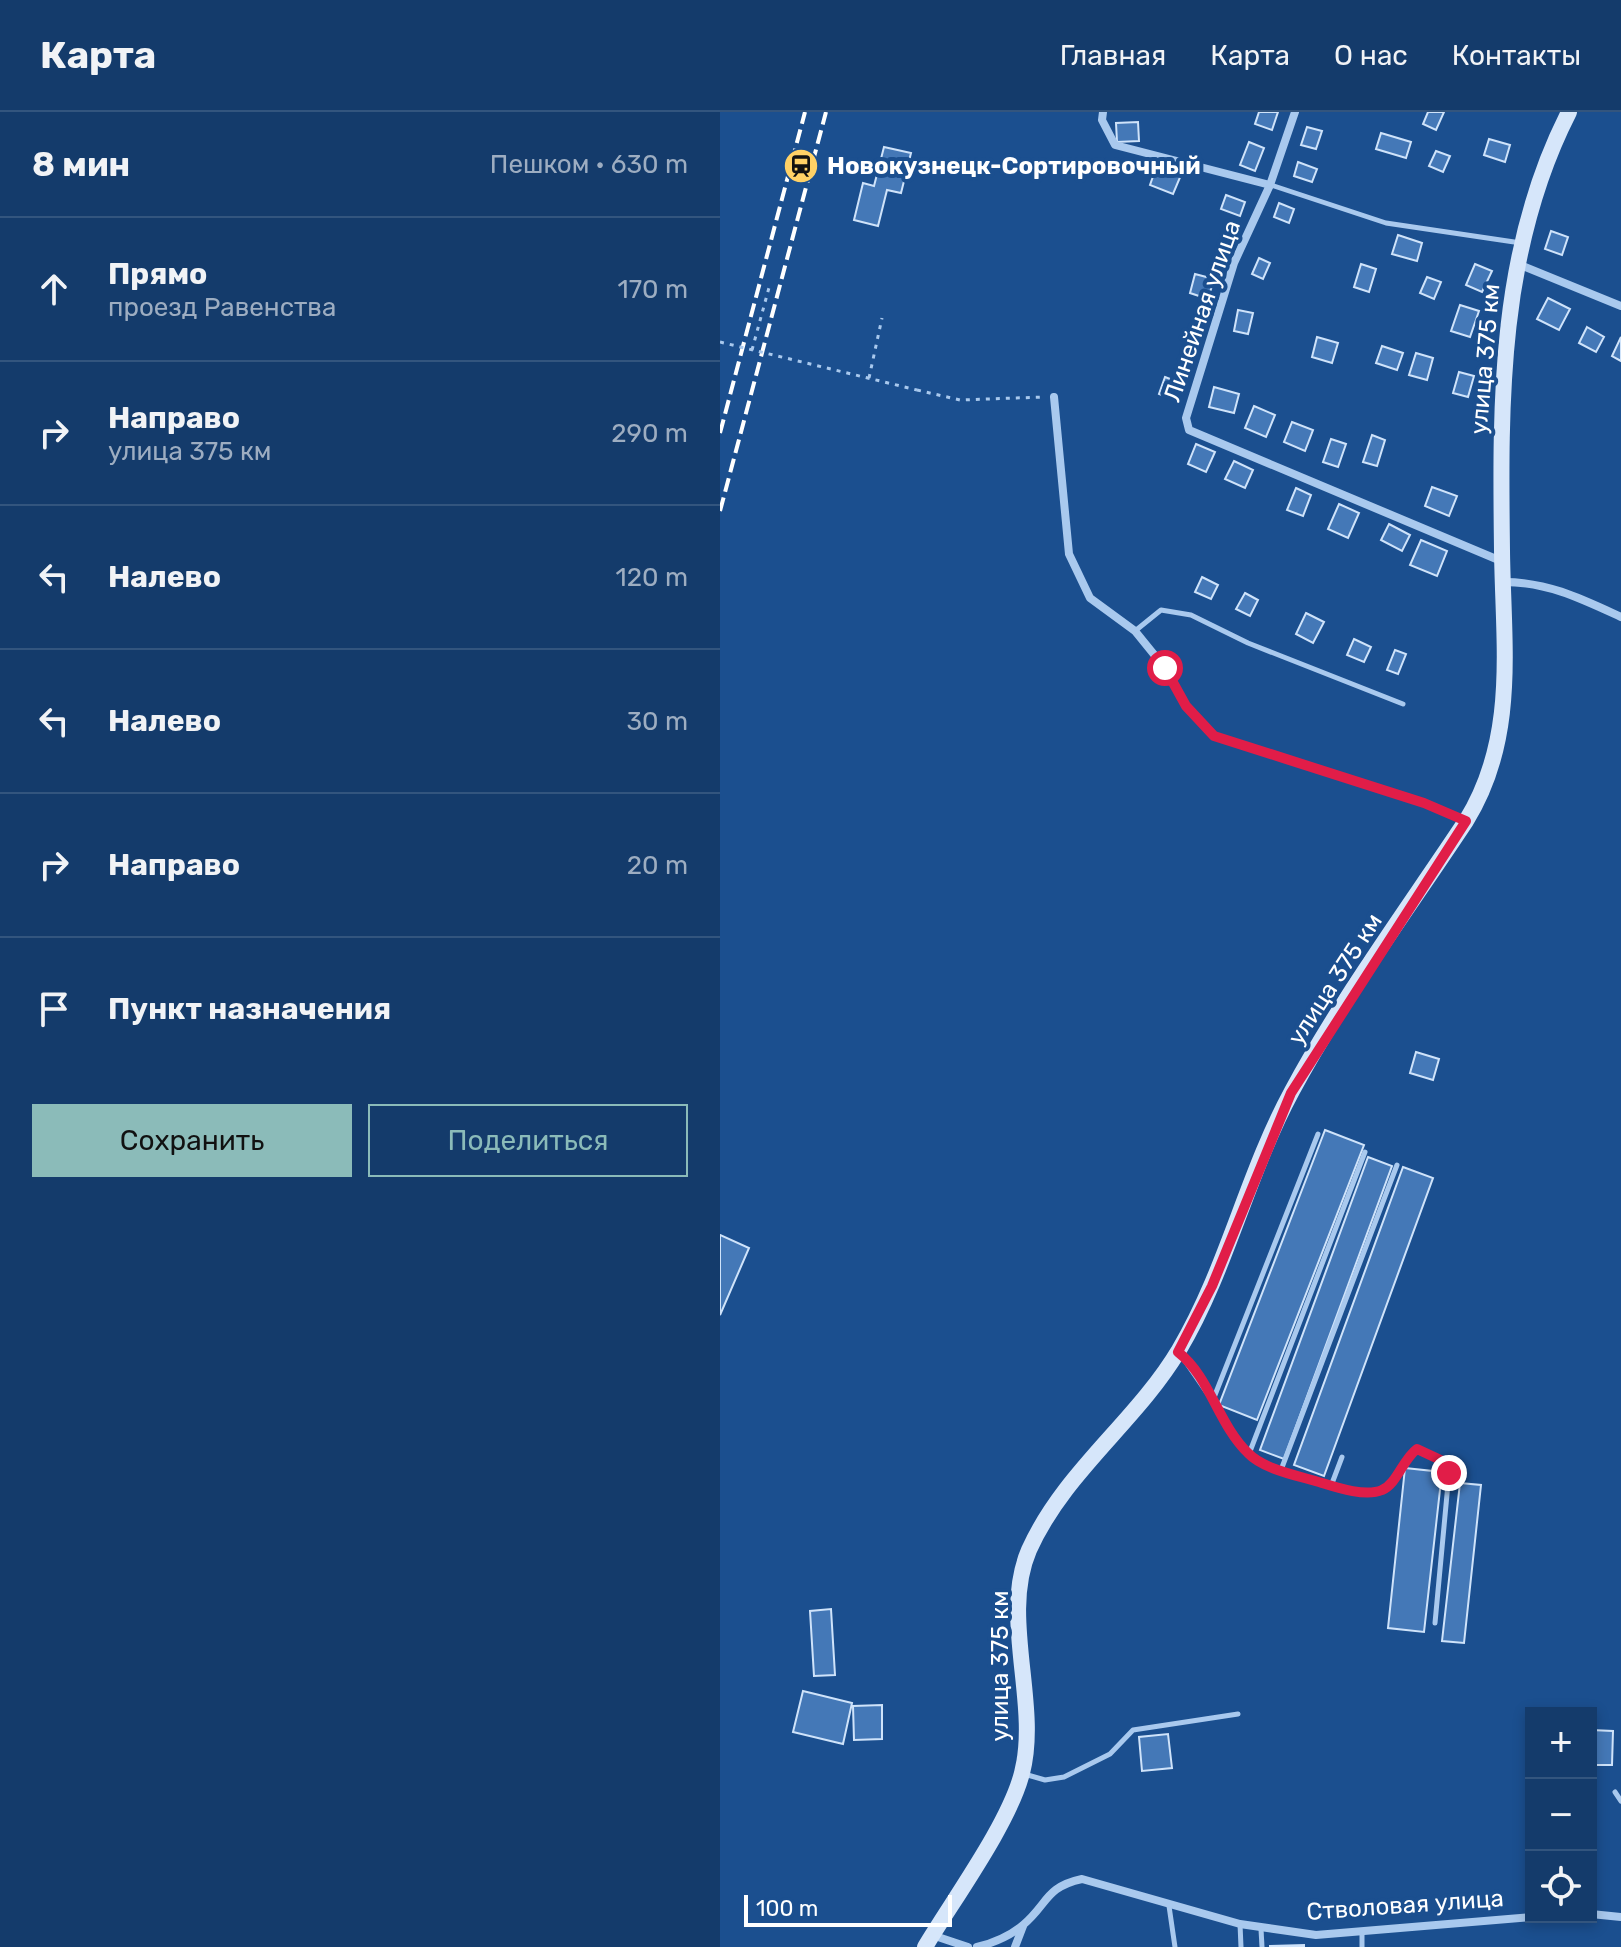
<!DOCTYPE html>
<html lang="ru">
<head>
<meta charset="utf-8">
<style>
  body { margin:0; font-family:Rubik,sans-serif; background:#214673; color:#f1f3f6 }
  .controls { position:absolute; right:24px; bottom:24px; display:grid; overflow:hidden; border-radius:0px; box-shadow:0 4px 12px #0003 }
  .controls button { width:72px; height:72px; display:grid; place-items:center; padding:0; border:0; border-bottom:2px solid #33557e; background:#143b6b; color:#f1f3f6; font:40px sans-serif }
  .scale { position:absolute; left:24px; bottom:20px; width:208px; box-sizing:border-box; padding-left:8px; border:4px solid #fff; border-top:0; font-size:22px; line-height:28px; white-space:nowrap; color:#fff; -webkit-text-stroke:6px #1b4f8f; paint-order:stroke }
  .stop { position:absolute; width:24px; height:24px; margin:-18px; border:6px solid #e11d48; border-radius:50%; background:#fff }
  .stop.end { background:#e11d48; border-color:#fff; box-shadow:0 2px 8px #0008 }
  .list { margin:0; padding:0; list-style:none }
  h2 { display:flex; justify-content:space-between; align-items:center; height:104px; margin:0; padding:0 32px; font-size:34px }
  h2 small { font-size:26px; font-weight:400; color:#9dadc1 }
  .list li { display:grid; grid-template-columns:52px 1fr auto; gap:24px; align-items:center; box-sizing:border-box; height:144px; padding:0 32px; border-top:2px solid #33557e }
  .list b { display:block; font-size:30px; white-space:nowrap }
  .list p { margin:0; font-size:26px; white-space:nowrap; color:#9dadc1 }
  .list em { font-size:26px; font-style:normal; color:#9dadc1 }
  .actions { display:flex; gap:16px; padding:24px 32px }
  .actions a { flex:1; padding:18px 0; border:2px solid #8bbbb9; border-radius:0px; text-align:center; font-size:28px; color:#8bbbb9 }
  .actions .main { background:#8bbbb9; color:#111 }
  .icon { flex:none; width:44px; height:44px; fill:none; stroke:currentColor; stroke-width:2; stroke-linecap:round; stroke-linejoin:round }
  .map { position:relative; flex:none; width:901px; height:1835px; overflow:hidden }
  header { display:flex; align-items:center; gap:48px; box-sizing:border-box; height:112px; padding:0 40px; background:#143b6b; border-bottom:2px solid #33557e }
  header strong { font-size:38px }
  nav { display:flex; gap:44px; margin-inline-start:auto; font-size:28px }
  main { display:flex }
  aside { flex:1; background:#143b6b }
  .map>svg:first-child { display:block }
  .building { fill:#4478b7; stroke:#cfe3fa; stroke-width:2 }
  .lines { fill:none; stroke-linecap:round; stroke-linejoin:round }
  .path { stroke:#a9c9ee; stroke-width:3; stroke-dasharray:4 6; stroke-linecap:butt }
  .service { stroke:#a9c9ee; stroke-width:5 }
  .minor { stroke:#a9c9ee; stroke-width:8 }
  .secondary { stroke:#d6e6fa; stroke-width:16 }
  .rail { stroke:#fff; stroke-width:4; stroke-dasharray:14 6; stroke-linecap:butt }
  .path-bridge { stroke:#a9c9ee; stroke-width:3; stroke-dasharray:4 6; stroke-linecap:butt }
  .route { stroke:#e11d48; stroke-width:10 }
  .labels { text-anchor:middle; stroke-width:8; stroke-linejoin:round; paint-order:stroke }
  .poi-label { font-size:24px; font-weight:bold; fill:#fff; stroke:#1b4f8f; text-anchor:start }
  .street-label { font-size:24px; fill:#fff; stroke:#1b4f8f }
</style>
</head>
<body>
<header>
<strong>Карта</strong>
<nav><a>Главная</a><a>Карта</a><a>О нас</a><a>Контакты</a></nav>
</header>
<main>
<aside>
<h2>8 мин<small>Пешком · 630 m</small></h2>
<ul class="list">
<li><svg class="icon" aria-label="ahead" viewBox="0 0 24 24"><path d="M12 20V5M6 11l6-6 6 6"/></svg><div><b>Прямо</b><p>проезд Равенства</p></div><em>170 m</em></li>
<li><svg class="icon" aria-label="right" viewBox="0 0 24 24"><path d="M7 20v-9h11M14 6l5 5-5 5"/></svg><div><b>Направо</b><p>улица 375 км</p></div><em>290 m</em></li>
<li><svg class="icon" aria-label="left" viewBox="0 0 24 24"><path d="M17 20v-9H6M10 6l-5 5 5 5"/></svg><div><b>Налево</b></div><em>120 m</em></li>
<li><svg class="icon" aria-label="left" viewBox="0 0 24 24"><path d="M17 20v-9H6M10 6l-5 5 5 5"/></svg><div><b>Налево</b></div><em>30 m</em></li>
<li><svg class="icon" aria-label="right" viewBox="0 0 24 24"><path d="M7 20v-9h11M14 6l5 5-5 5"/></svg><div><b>Направо</b></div><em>20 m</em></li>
<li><svg class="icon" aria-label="arrive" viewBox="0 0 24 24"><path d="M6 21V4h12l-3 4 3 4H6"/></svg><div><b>Пункт назначения</b></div></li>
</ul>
<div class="actions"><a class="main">Сохранить</a><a>Поделиться</a></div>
</aside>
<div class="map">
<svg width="901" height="1835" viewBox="0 0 901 1835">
  <rect width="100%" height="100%" fill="#1b4f8f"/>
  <g class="building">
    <polygon points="539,0 558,0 552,18 535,12"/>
    <polygon points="708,0 724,0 716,18 703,12"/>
    <polygon points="418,10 419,29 397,30 396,11"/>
    <polygon points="587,15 602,19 596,37 581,33"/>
    <polygon points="661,21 691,30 686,46 656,37"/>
    <polygon points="769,27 790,33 785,50 764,43"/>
    <polygon points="529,30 544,36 535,59 520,53"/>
    <polygon points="164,35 191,41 181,81 167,78 158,114 134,108 143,71 154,74"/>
    <polygon points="716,39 730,44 723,60 709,54"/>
    <polygon points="578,50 597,57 592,70 574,64"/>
    <polygon points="437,53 461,63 453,82 430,73"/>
    <polygon points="506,83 525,90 520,104 501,97"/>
    <polygon points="559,91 574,97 569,111 554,105"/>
    <polygon points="831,119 848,125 842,143 825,137"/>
    <polygon points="678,123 702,131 697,149 672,142"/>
    <polygon points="539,146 550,151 543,167 532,162"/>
    <polygon points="641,152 656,157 649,180 634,175"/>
    <polygon points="755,152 772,159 762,180 746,173"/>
    <polygon points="475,162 494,167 488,187 470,181"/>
    <polygon points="707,165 721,170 714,187 700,181"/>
    <polygon points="828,186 850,197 839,218 817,207"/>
    <polygon points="740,193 759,199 750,225 731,219"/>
    <polygon points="518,198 533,201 528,222 514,219"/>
    <polygon points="867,215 884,225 876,240 859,231"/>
    <polygon points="597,225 618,231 612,251 592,245"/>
    <polygon points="901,225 901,249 892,244"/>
    <polygon points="662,234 683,241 677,258 656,251"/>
    <polygon points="696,241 713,246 707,268 689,263"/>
    <polygon points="739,260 754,264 748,285 733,281"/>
    <polygon points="445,265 458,270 451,287 439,282"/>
    <polygon points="494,275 519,282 514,301 489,295"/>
    <polygon points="534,294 555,303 546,325 525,316"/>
    <polygon points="572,310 593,318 585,339 564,330"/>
    <polygon points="652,323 665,328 657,354 643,350"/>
    <polygon points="611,327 626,332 618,355 603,350"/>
    <polygon points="476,332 495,340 486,360 468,352"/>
    <polygon points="514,349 533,358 525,376 505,367"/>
    <polygon points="712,375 737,384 729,404 705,394"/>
    <polygon points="576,376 591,383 583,404 567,398"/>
    <polygon points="619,392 639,401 628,426 608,417"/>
    <polygon points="669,412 690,423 682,439 661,428"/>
    <polygon points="701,428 727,439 717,464 690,453"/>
    <polygon points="482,465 498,473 491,487 475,480"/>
    <polygon points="525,481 538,488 530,504 516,497"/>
    <polygon points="586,501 604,510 593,531 576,522"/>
    <polygon points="634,527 651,535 644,550 627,543"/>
    <polygon points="675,538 686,542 678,562 667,558"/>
    <polygon points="696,940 719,947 713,968 690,961"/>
    <polygon points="605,1018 644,1033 537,1308 499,1293"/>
    <polygon points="648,1045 672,1054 564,1347 540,1338"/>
    <polygon points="683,1055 713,1066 604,1364 574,1353"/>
    <polygon points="0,1123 29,1136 0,1203"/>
    <polygon points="685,1356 722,1360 704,1520 668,1516"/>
    <polygon points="740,1371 761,1373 744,1531 722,1529"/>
    <polygon points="111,1497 115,1563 94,1564 90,1499"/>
    <polygon points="83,1579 132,1591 123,1632 73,1620"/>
    <polygon points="162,1593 162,1627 134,1628 133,1594"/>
    <polygon points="871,1618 893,1619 892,1653 871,1653"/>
    <polygon points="448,1622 452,1656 422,1659 419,1625"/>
    <polygon points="584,1833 584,1835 550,1835 550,1834"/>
  </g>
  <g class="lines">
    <g class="path">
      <polyline points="32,238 50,172"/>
      <polyline points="149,266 162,206"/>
      <polyline points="197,278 240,288 324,285"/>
    </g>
    <g class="service">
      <polyline points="551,73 666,111 801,131"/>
      <polyline points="415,519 441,498 471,503 528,531 683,592"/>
      <path d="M598,1022L493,1288C501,1306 515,1334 531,1344C554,1359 637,1388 662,1378C677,1372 682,1347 697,1337L727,1351L729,1361L715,1511"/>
      <polyline points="459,1240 492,1288"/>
      <polyline points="529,1342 645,1040"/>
      <polyline points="561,1358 677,1053"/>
      <polyline points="611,1374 622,1345"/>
      <polyline points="304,1662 325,1668 344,1665 390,1642 413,1618 518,1602"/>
      <polyline points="895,1680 901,1689"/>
      <polyline points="449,1794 455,1835"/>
      <polyline points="520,1812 521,1835"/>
      <polyline points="541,1817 542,1835"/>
      <polyline points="642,1820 642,1835"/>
    </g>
    <g class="minor">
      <polyline points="383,0 382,8 395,33 550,73"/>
      <polyline points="575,0 550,73 514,151 466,306 469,318 781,449"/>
      <polyline points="798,152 901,194"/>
      <polyline points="334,285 349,442 370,486 415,519 445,556 466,594 494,624 704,691 746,709"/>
      <path d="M784,470C828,470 862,487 901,505"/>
      <polyline points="871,1802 901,1805"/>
      <polyline points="212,1823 248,1835"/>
      <path d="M257,1835C273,1831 291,1823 303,1813C328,1792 325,1775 362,1767L520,1812L596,1823L811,1805"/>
      <polyline points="295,1835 303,1814"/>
    </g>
    <path class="secondary" d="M205,1835C233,1788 289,1712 302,1661C320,1592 280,1505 309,1438C344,1360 416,1310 459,1238C507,1157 527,1062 572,979C622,886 687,798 746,709C798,625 783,533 782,438C780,288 779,137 849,0"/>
    <g class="rail">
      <polyline points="0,321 85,0"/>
      <polyline points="0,399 106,0"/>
    </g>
    <polyline class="path-bridge" points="0,230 197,278"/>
  </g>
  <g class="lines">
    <path class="route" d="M445,556L466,594L494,624L704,691L746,709L571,981L492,1174L458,1240C490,1265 498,1312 528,1341C544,1358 580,1364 602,1371C618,1376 646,1385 662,1378C677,1372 683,1347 697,1337L727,1351L729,1361"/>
  </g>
  <defs>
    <g id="station-disc" transform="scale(1.8)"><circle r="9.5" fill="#ffd166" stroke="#1b4f8f"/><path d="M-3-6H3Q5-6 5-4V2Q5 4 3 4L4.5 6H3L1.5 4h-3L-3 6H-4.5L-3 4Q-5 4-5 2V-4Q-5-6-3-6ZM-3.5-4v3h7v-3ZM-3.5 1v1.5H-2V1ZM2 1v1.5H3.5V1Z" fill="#111"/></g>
  </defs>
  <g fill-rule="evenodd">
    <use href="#station-disc" x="81" y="54"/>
  </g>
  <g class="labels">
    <g class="poi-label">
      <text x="107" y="62">Новокузнецк-Сортировочный</text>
    </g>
    <g class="street-label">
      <text transform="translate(482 199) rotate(-71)" y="8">Линейная улица</text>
      <text transform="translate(765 247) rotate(-85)" y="8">улица 375 км</text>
      <text transform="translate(615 867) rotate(-57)" y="8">улица 375 км</text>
      <text transform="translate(280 1554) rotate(-90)" y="8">улица 375 км</text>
      <text transform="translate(685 1793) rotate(-4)" y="8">Стволовая улица</text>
    </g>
  </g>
</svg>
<div class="controls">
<button>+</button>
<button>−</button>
<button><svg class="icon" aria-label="locate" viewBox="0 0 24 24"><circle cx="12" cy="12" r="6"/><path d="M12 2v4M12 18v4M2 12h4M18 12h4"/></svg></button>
</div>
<div class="scale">100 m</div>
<div class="stop" style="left:445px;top:556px"></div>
<div class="stop end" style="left:729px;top:1361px"></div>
</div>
</main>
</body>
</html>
